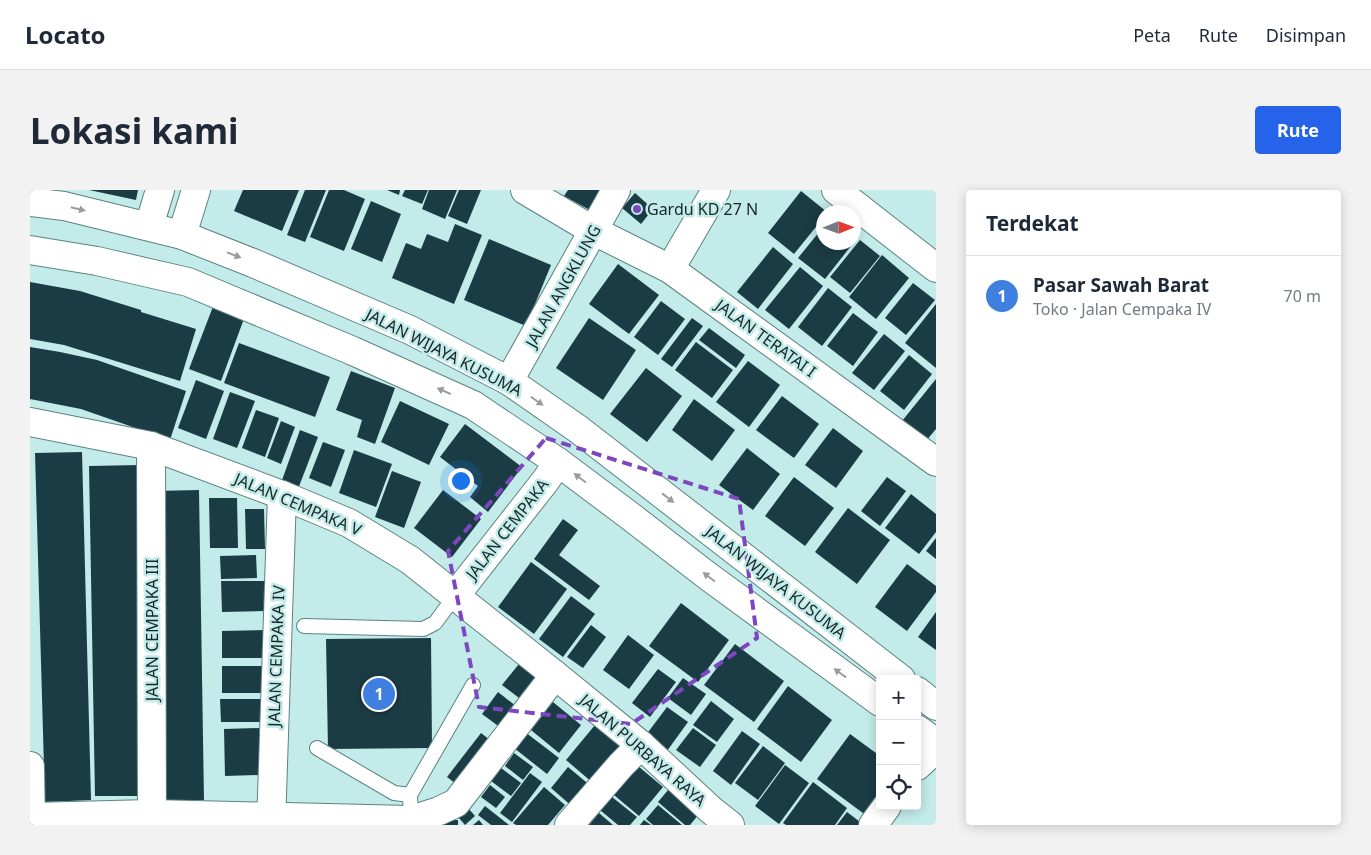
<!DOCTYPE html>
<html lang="id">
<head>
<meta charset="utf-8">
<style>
  body { margin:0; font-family:"Noto Sans",sans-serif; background:#f2f2f3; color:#1f2937 }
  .controls { position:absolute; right:15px; bottom:15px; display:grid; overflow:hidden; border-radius:5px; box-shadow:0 2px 12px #0003 }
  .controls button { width:45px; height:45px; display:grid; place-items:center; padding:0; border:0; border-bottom:1px solid #e0e1e3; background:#fff; color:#1f2937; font:25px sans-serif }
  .compass { position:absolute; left:786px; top:15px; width:45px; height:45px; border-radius:50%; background:#fff; box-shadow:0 2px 12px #0003; rotate:89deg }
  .you { position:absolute; left:430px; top:290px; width:18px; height:18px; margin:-12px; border:4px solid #fff; border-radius:50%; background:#1a73e8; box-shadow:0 0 0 8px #1a73e833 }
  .badge { display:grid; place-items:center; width:32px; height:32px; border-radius:50%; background:#2563eb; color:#fff; font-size:16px; font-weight:700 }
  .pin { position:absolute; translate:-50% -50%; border:2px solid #fff; box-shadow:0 1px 5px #0006 }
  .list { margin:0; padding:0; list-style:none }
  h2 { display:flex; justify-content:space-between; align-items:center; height:65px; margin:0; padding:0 20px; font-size:21px }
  h2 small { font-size:16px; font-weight:400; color:#747a83 }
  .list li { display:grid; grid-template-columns:32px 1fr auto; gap:15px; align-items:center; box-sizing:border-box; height:80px; padding:0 20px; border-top:1px solid #e0e1e3 }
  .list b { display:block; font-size:19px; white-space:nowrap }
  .list p { margin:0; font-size:16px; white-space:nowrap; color:#747a83 }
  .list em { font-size:16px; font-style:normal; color:#747a83 }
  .icon { flex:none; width:28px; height:28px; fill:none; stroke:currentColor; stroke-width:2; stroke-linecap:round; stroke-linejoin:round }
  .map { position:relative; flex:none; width:906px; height:635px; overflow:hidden; border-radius:5px }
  header { display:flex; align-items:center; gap:30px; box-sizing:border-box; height:70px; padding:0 25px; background:#fff; border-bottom:1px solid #e0e1e3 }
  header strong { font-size:24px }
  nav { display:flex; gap:28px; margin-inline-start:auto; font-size:18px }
  .intro { display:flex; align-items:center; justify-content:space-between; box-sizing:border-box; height:120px; padding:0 30px }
  h1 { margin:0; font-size:35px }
  .button { padding:12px 22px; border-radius:5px; background:#2563eb; color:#fff; font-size:18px; font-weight:700 }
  main { display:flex; gap:30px; padding:0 30px }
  aside { flex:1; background:#fff; border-radius:5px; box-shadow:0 2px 12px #0003 }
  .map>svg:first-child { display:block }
  .building { fill:#1b3c45 }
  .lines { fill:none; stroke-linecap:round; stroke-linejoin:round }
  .lane-casing { stroke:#5d8282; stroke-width:16 }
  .street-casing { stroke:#5d8282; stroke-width:30 }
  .lane { stroke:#fff; stroke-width:14 }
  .street { stroke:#fff; stroke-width:28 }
  .oneway { fill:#979d9d }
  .marked { fill:none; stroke:#7d47bf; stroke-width:4; stroke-dasharray:10 6; stroke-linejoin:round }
  .poi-dot { fill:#7d47bf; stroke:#c2ebea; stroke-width:2 }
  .labels { text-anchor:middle; stroke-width:5; stroke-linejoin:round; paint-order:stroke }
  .poi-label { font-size:16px; fill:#172626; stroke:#c2ebea; text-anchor:start }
  .street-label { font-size:16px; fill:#172626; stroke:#c2ebea }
</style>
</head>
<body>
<header>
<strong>Locato</strong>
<nav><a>Peta</a><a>Rute</a><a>Disimpan</a></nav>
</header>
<div class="intro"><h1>Lokasi kami</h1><a class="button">Rute</a></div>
<main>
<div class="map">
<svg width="906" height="635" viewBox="0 0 906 635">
  <rect width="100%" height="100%" fill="#c2ebea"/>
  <g class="building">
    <polygon points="59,0 108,0 106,10"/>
    <polygon points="213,0 269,0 252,41 204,21"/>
    <polygon points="275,0 296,0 275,52 257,45"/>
    <polygon points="299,0 314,0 335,9 314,61 280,47"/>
    <polygon points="357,0 370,0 369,5"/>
    <polygon points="375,0 398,0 392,14 372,6"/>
    <polygon points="399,0 427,0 415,29 392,19"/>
    <polygon points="429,0 451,0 437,34 418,26"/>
    <polygon points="538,0 580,0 567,24 534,6"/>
    <polygon points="771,1 797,22 794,22 794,27 764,64 738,43"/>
    <polygon points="605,3 623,19 611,34 592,18"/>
    <polygon points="341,11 371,24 352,72 321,59"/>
    <polygon points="425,34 452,45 424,114 362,88 376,53 391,59 397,44 418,52"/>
    <polygon points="794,36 794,52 824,52 824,43 828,47 795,89 768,68"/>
    <polygon points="459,49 521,75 496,136 434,110"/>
    <polygon points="830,50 850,66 820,103 800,87"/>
    <polygon points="743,57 763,74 728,119 707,102"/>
    <polygon points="852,65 879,88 846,129 819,107"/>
    <polygon points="588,74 629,105 599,144 559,114"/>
    <polygon points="770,77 793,96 759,139 735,120"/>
    <polygon points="0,92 50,101 111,120 111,122 166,139 150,191 34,155 0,149"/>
    <polygon points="883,93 905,110 876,145 855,128"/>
    <polygon points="798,98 822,117 792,156 768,137"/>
    <polygon points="631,111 655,129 628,165 604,147"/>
    <polygon points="184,114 215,126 191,191 159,179"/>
    <polygon points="906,114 906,178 875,153"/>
    <polygon points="823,123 848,142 823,176 797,156"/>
    <polygon points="559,128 606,160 573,210 526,178"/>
    <polygon points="662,128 673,136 642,177 631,169"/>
    <polygon points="679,138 715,165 706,178 669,150"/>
    <polygon points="854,144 875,161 844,200 822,183"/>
    <polygon points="666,152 703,180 682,208 645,180"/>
    <polygon points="209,153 300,187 285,227 194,193"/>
    <polygon points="0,157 30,162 67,170 156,201 140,250 51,219 0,209"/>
    <polygon points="879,165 902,184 874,220 850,201"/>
    <polygon points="718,171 750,195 719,237 686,212"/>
    <polygon points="616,178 652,206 617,252 580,224"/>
    <polygon points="321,181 365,198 345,254 327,247 332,230 306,220"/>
    <polygon points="906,189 906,239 896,251 872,231"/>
    <polygon points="166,190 194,201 176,249 148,238"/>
    <polygon points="200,202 225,211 207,258 183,249"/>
    <polygon points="752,206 789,234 764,268 726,240"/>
    <polygon points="664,209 705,240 682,271 642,240"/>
    <polygon points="370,211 419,234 399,275 351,252"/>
    <polygon points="226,220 249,228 235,267 212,258"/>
    <polygon points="251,231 265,237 251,274 237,268"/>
    <polygon points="435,234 492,277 458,322 440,307 448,296 410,267"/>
    <polygon points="803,238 833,261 806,298 775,275"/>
    <polygon points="270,240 288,247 268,299 251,293"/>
    <polygon points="293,252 315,260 301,297 279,288"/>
    <polygon points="717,258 750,284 723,320 689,295"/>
    <polygon points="324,260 362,274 346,317 309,303"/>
    <polygon points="52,262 61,610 15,612 5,263"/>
    <polygon points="110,275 115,606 65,606 59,276"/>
    <polygon points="362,281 391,292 374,338 345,327"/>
    <polygon points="764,287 804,318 775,356 735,326"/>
    <polygon points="857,287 876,301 850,336 831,321"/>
    <polygon points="169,300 174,610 129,611 124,301"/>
    <polygon points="413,300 451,329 422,367 384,338"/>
    <polygon points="881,304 906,324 906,342 889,364 855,338"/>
    <polygon points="179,308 207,308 208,358 180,358"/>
    <polygon points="818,318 860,350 827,394 785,362"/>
    <polygon points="215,319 234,319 235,359 216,359"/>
    <polygon points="533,329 548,340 529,365 570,396 559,410 504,369"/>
    <polygon points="906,348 906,369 896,361"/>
    <polygon points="226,365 227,388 191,389 190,366"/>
    <polygon points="501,372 537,399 504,444 468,417"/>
    <polygon points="877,374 906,396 906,402 877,441 845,417"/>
    <polygon points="191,391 236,391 237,421 192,422"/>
    <polygon points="541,406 565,424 533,467 509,449"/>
    <polygon points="651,413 699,450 668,492 619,456"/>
    <polygon points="906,422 906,460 888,447"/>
    <polygon points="561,435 576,447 553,478 537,467"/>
    <polygon points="236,440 237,468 192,468 192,441"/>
    <polygon points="598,445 624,465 599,499 573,480"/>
    <polygon points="401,448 402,558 298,559 296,449"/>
    <polygon points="705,454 754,491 724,532 674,495"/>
    <polygon points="489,474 513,493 497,514 472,495"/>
    <polygon points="192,476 233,476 234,503 192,503"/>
    <polygon points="628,479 646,492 620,527 602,513"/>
    <polygon points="653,488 676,504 661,525 638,508"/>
    <polygon points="758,496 802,530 771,572 727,539"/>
    <polygon points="468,502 491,520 475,541 452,524"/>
    <polygon points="190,509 233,509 233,532 191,532"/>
    <polygon points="681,511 704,529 687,552 663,535"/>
    <polygon points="523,512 551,535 529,563 501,540"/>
    <polygon points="637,517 658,532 637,561 616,545"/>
    <polygon points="565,535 592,558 563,593 536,570"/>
    <polygon points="229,538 229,585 195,586 194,539"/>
    <polygon points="663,538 686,555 670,577 646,560"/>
    <polygon points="712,541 730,554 701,595 683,581"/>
    <polygon points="495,542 529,568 517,584 484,558"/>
    <polygon points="451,543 464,553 430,597 417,587"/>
    <polygon points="820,544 850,566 850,616 841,629 787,589"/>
    <polygon points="733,556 755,573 728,610 705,593"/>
    <polygon points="484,563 503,577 493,590 475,576"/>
    <polygon points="755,575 779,593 749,634 725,616"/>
    <polygon points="608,576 633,597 609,626 584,605"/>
    <polygon points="538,577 562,597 544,618 521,598"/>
    <polygon points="471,578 491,593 481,606 461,591"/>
    <polygon points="500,583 512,592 482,632 470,623"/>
    <polygon points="783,592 817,618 805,635 756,635 753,633"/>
    <polygon points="644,593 674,618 660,635 655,635 628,612"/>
    <polygon points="460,595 475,607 466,618 451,607"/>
    <polygon points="514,597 535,615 518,635 486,635 483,633"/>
    <polygon points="582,607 607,627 600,635 588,635 570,620"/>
    <polygon points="433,612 445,626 435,635 423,621"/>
    <polygon points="628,615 652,635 623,635 616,629"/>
    <polygon points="455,616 479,635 461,635 448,625"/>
    <polygon points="817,622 834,635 807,635"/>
    <polygon points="569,623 583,635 559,635"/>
    <polygon points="428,630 428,635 397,635 397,631"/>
    <polygon points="449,630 453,635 443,635"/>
    <polygon points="614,630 621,635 610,635"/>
  </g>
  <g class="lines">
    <g class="lane-casing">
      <g id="lane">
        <polyline points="274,436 393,439 405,433 425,406"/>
        <polyline points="287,558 364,603 380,605"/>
        <polyline points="381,630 380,605 443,495"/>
      </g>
    </g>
    <g class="street-casing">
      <g id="street">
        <polyline points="495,0 564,41 640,79 906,272"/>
        <polyline points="806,0 906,78"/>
        <polyline points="0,12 34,16 152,45 223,73 380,140 479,191 548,239 871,489"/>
        <polyline points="119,36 130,0"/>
        <polyline points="152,45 166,0"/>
        <polyline points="0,60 67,71 158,92 323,161 443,215 528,272 600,326 679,387 850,512"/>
        <polyline points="640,79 686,0"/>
        <polyline points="479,191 586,0"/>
        <polyline points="0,232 121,256 252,305 319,333 380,370 525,485 611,555 681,620 700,635"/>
        <polyline points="121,256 122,635"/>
        <polyline points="425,406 516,290 528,272"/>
        <polyline points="887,501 906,516"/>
        <polyline points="887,539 906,553"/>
        <polyline points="0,576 1,635"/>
        <polyline points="887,576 906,559"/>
        <polyline points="0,627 122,624 381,630 409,621 426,613 525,485"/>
        <polyline points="241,635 252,305"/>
        <polyline points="539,635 591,575 611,555"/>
        <polyline points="843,635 857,616"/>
      </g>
    </g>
    <use href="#lane" class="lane"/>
    <use href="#street" class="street"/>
  </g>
  <defs><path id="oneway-solid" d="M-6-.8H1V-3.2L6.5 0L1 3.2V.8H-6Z" transform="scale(1.25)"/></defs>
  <g class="oneway">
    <use href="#oneway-solid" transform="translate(48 19) rotate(13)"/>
    <use href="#oneway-solid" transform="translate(204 65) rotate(21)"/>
    <use href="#oneway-solid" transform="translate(414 201) rotate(-156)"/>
    <use href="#oneway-solid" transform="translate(507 211) rotate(35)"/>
    <use href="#oneway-solid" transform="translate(550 288) rotate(-143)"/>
    <use href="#oneway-solid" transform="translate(638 308) rotate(38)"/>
    <use href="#oneway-solid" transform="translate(679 387) rotate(-143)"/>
    <use href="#oneway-solid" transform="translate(810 483) rotate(-144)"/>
  </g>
  <path class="marked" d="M516,248L709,309L727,448L601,534L449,517L418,361Z"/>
  <circle class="poi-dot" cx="607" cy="19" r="5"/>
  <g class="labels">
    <g class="poi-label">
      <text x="617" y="25">Gardu KD 27 N</text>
    </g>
    <g class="street-label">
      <text transform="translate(533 96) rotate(-61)" y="6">JALAN ANGKLUNG</text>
      <text transform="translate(736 148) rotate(36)" y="6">JALAN TERATAI I</text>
      <text transform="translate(414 162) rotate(27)" y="6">JALAN WIJAYA KUSUMA</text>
      <text transform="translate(268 314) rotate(23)" y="6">JALAN CEMPAKA V</text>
      <text transform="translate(477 339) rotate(-52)" y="6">JALAN CEMPAKA</text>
      <text transform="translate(746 392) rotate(38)" y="6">JALAN WIJAYA KUSUMA</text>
      <text transform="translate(122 440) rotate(-90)" y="6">JALAN CEMPAKA III</text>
      <text transform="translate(246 466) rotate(-88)" y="6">JALAN CEMPAKA IV</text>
      <text transform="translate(613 560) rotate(41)" y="6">JALAN PURBAYA RAYA</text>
    </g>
  </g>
</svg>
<div class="controls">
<button>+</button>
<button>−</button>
<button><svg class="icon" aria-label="locate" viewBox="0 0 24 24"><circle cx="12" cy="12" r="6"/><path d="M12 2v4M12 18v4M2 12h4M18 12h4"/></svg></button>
</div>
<svg class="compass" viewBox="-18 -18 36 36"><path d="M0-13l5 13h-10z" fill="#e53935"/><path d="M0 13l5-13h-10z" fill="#747a83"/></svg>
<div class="you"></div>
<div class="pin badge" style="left:349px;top:504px;background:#3f7fe0">1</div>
</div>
<aside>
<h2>Terdekat<small></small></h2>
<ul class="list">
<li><span class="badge" style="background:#3f7fe0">1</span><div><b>Pasar Sawah Barat</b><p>Toko · Jalan Cempaka IV</p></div><em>70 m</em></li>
</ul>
</aside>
</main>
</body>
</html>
